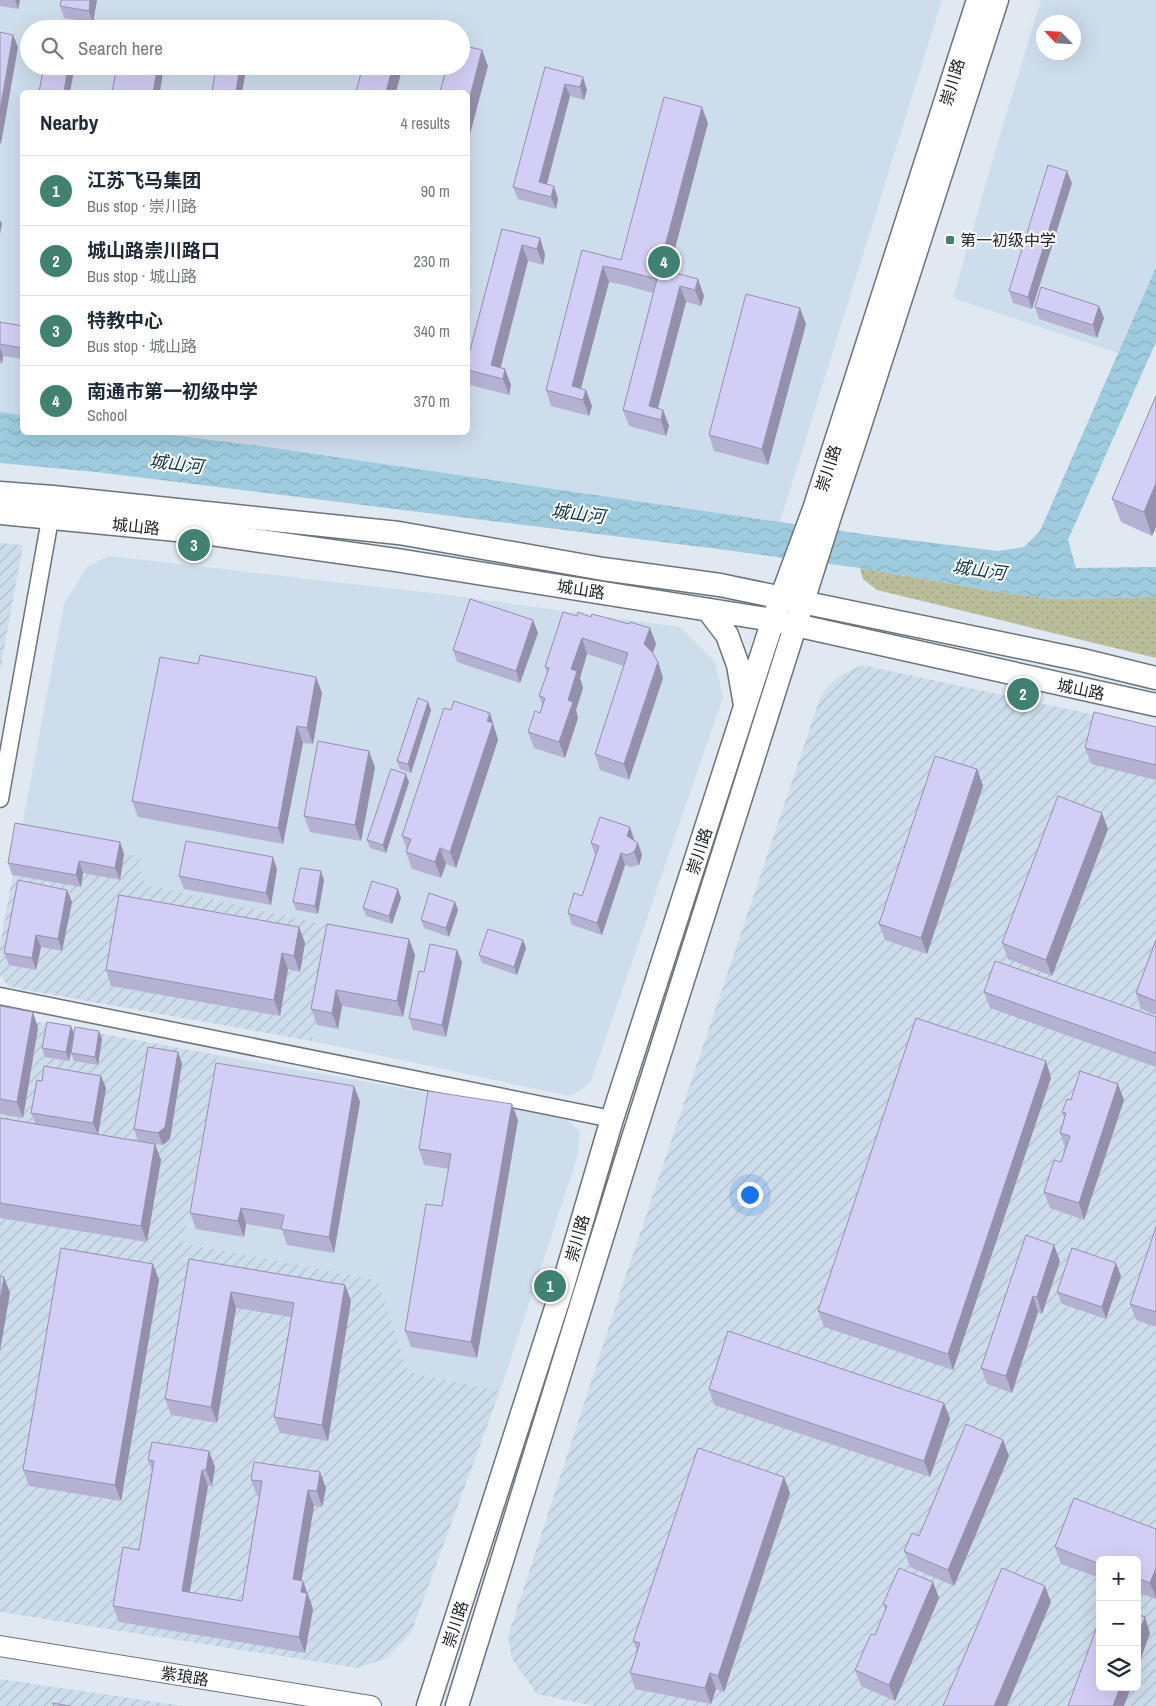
<!DOCTYPE html>
<html lang="en">
<head>
<meta charset="utf-8">
<style>
  body { margin:0; font-family:"Archivo Narrow","Noto Sans SC",sans-serif; background:#f6f6f7; color:#1f2937 }
  .controls { position:absolute; right:15px; bottom:15px; display:grid; overflow:hidden; border-radius:8px; box-shadow:0 5px 20px #0002 }
  .controls button { width:45px; height:45px; display:grid; place-items:center; padding:0; border:0; border-bottom:1px solid #e0e1e3; background:#fff; color:#1f2937; font:25px sans-serif }
  .compass { position:absolute; left:1036px; top:15px; width:45px; height:45px; border-radius:50%; background:#fff; box-shadow:0 5px 20px #0002; rotate:295deg }
  .you { position:absolute; left:749px; top:1194px; width:18px; height:18px; margin:-12px; border:4px solid #fff; border-radius:50%; background:#1a73e8; box-shadow:0 0 0 8px #1a73e833 }
  .badge { display:grid; place-items:center; width:32px; height:32px; border-radius:50%; background:#408171; color:#fff; font-size:16px; font-weight:700 }
  .pin { position:absolute; translate:-50% -50%; border:2px solid #fff; box-shadow:0 1px 5px #0006 }
  .list { margin:0; padding:0; list-style:none }
  h2 { display:flex; justify-content:space-between; align-items:center; height:65px; margin:0; padding:0 20px; font-size:21px }
  h2 small { font-size:16px; font-weight:400; color:#747a83 }
  .list li { display:grid; grid-template-columns:32px 1fr auto; gap:15px; align-items:center; box-sizing:border-box; height:70px; padding:0 20px; border-top:1px solid #e0e1e3 }
  .list b { display:block; font-size:19px; white-space:nowrap }
  .list p { margin:0; font-size:16px; white-space:nowrap; color:#747a83 }
  .list em { font-size:16px; font-style:normal; color:#747a83 }
  .icon { flex:none; width:28px; height:28px; fill:none; stroke:currentColor; stroke-width:2; stroke-linecap:round; stroke-linejoin:round }
  .map { position:relative; flex:none; width:1156px; height:1706px; overflow:hidden }
  .search { position:absolute; background:#fff; box-shadow:0 5px 20px #0002; left:20px; top:20px; width:450px; height:55px; display:flex; align-items:center; gap:12px; box-sizing:border-box; padding:0 18px; border-radius:28px; color:#747a83; font-size:19px }
  .panel { position:absolute; background:#fff; box-shadow:0 5px 20px #0002; left:20px; top:90px; width:450px; height:345px; border-radius:8px }
  .map>svg:first-child { display:block }
  .built { fill:#ceddec; fill-rule:evenodd }
  .industrial { fill:url(#industrial-furrows); fill-rule:evenodd }
  .grass { fill:url(#grass-dots) }
  .water { fill:url(#water-waves) }
  .lines { fill:none; stroke-linecap:round; stroke-linejoin:round }
  .minor-casing { stroke:#6b737b; stroke-width:19 }
  .tertiary-casing { stroke:#6b737b; stroke-width:22 }
  .secondary-casing { stroke:#6b737b; stroke-width:25 }
  .minor { stroke:#fff; stroke-width:16 }
  .tertiary { stroke:#fff; stroke-width:20 }
  .secondary { stroke:#fff; stroke-width:22 }
  .wall { fill:#b5b1d3 }
  .shaded-wall { fill:#9490ac }
  .building { fill:#d3cef5; stroke:#9490ac }
  .poi-dot { fill:#408171; stroke:#fff; stroke-width:2 }
  .labels { text-anchor:middle; stroke-width:4; stroke-linejoin:round; paint-order:stroke }
  .street-label { font-size:16px; fill:#202327; stroke:#fff }
  .poi-label { font-size:16px; fill:#202327; stroke:#fff; text-anchor:start }
  .water-label { font-size:18px; font-style:italic; fill:#0f3846; stroke:#fff }
</style>
</head>
<body>
<div class="map">
<svg width="1156" height="1706" viewBox="0 0 1156 1706">
  <defs>
    <pattern id="industrial-furrows" width="10" height="10" patternUnits="userSpaceOnUse" patternTransform="scale(1.25)"><rect width="10" height="10" fill="#ceddec"/><path d="M-1 1l2-2M0 10L10 0M9 11l2-2" fill="none" stroke="#b1bdca"/></pattern>
    <pattern id="grass-dots" width="8" height="8" patternUnits="userSpaceOnUse" patternTransform="scale(1.25)"><rect width="8" height="8" fill="#babd99"/><path d="M2 2h.1M6 6h.1" fill="none" stroke="#a0a284" stroke-width="1.8" stroke-linecap="round"/></pattern>
    <pattern id="water-waves" width="16" height="10" patternUnits="userSpaceOnUse" patternTransform="scale(1.25)"><rect width="16" height="10" fill="#9eccde"/><path d="M0 5q4-4 8 0t8 0" fill="none" stroke="#88afbe"/></pattern>
  </defs>
  <rect width="100%" height="100%" fill="#e0e9f2"/>
  <g class="built">
    <path d="M0,0H942L780,522L261,446L157,433L468,432V92H22V415L0,412ZM29,29H461V66H29Z"/>
    <path d="M1041,0H1156V267L1118,353L953,298L999,138ZM1044,22H1074V52H1044Z"/>
    <polygon points="109,556 449,595 680,627 715,662 723,697 591,1081 581,1090 569,1096 312,1041 334,927 149,885 141,878 21,832 64,604 87,567"/>
    <polygon points="218,1055 565,1118 580,1131 578,1155 500,1391 408,1372 378,1280 183,1243"/>
  </g>
  <g class="industrial">
    <polygon points="0,543 23,545 0,671"/>
    <path d="M862,665L1156,728V1706H594L537,1694L512,1659L508,1636L622,1287L820,698L827,687L841,675ZM1100,1560H1137V1687H1100Z"/>
    <polygon points="21,832 140,857 141,878 149,885 335,927 312,1041 9,987 0,975 0,943"/>
    <polygon points="0,1015 218,1055 183,1243 378,1280 408,1372 500,1391 411,1633 387,1658 357,1668 0,1612"/>
    <polygon points="0,1679 184,1706 0,1706"/>
  </g>
  <polygon class="grass" points="860,568 993,591 1052,599 1156,597 1156,658 877,590 863,579"/>
  <polygon class="water" points="1156,267 1156,342 1068,540 1076,568 1156,567 1156,597 1052,599 993,591 860,568 710,548 96,472 0,463 0,412 22,415 22,432 157,433 261,446 869,535 998,551 1024,547 1040,531"/>
  <g class="lines">
    <g class="minor-casing">
      <g id="minor">
        <polyline points="0,799 52,508"/>
        <polyline points="0,996 612,1119"/>
      </g>
    </g>
    <g class="tertiary-casing">
      <polyline id="tertiary" points="0,1646 371,1706"/>
    </g>
    <g class="secondary-casing">
      <g id="secondary">
        <polyline points="0,493 53,497 399,533 603,569 720,585 1082,660 1156,678"/>
        <polyline points="0,513 197,532 396,560 773,620 1156,705"/>
        <polyline points="708,610 727,635 738,665 745,705"/>
        <polyline points="428,1706 562,1289 612,1119 773,620 814,509 978,0"/>
        <polyline points="457,1706 627,1157 831,513 855,441 997,0"/>
      </g>
    </g>
    <use href="#minor" class="minor"/>
    <use href="#tertiary" class="tertiary"/>
    <use href="#secondary" class="secondary"/>
  </g>
  <g class="wall">
    <polygon points="0,0 20,0 18,9 0,6"/>
    <polygon points="97,0 93,23 64,18 60,6"/>
    <polygon points="545,67 587,90 584,100 570,96 547,184 558,199 556,209 518,199 513,187"/>
    <polygon points="708,123 669,272 698,279 704,296 701,306 686,302 658,408 663,410 669,426 666,436 629,426 623,410 653,293 624,285 609,282 581,389 586,390 592,406 589,416 551,406 546,390 582,250 621,260"/>
    <polygon points="1072,183 1032,309 1013,303 1009,291"/>
    <polygon points="502,229 540,238 545,255 543,265 528,261 500,368 511,385 509,395 470,385 468,378 468,358"/>
    <polygon points="1099,306 1104,318 1097,338 1039,319 1035,307"/>
    <polygon points="0,322 22,326 22,359 3,356 2,364 0,363"/>
    <polygon points="806,324 768,465 714,451 709,435"/>
    <polygon points="1156,396 1156,527 1152,536 1121,522 1112,499"/>
    <polygon points="577,616 591,617 650,628 656,644 653,652 658,662 663,678 629,780 600,770 595,754 624,666 587,654 580,678 583,688 576,710 578,718 565,758 534,748 528,732 540,713 542,704 539,696 547,673 545,667"/>
    <polygon points="538,633 520,683 457,662 453,650"/>
    <polygon points="322,693 313,744 303,743 283,844 138,817 132,801"/>
    <polygon points="428,702 431,710 411,773 400,769 397,761"/>
    <polygon points="1156,727 1156,780 1091,764 1085,748"/>
    <polygon points="495,729 495,730 498,740 456,868 446,864 441,878 412,869 406,852 407,850 402,836"/>
    <polygon points="375,767 361,841 310,832 304,816"/>
    <polygon points="977,769 983,786 927,954 885,940 879,924"/>
    <polygon points="409,782 386,853 370,848 367,840"/>
    <polygon points="1108,829 1052,976 1008,959 1002,943"/>
    <polygon points="634,839 634,840 638,843 642,855 639,865 631,867 625,865 602,935 572,925 568,913 582,896 595,855 591,843"/>
    <polygon points="120,842 124,854 120,880 83,873 81,887 12,875 8,863"/>
    <polygon points="277,869 271,905 184,889 179,876"/>
    <polygon points="324,880 318,914 296,910 293,902"/>
    <polygon points="67,890 72,902 62,951 41,947 36,970 9,965 4,953"/>
    <polygon points="401,898 392,924 366,916 363,908"/>
    <polygon points="455,902 458,910 449,937 424,928 421,920"/>
    <polygon points="327,924 409,939 415,955 403,1017 342,1006 338,1029 317,1025 311,1009"/>
    <polygon points="299,927 305,943 300,972 288,969 280,1016 111,986 106,970"/>
    <polygon points="1156,940 1156,1015 1141,1009 1136,993"/>
    <polygon points="526,948 517,975 482,963 479,955"/>
    <polygon points="462,962 446,1037 413,1030 409,1018 424,972"/>
    <polygon points="984,992 1156,1017 1156,1067 990,1008"/>
    <polygon points="0,1006 38,1028 23,1118 0,1114"/>
    <polygon points="74,1034 69,1061 45,1057 42,1048"/>
    <polygon points="102,1039 98,1065 74,1061 71,1053"/>
    <polygon points="178,1052 182,1064 170,1139 163,1145 155,1144 161,1160 147,1242 0,1218 0,1118 35,1123 31,1113 42,1081 101,1076 106,1088 98,1134 138,1141 134,1129"/>
    <polygon points="1046,1061 1051,1078 953,1370 824,1327 818,1311"/>
    <polygon points="354,1086 360,1102 334,1253 287,1245 282,1230 246,1224 244,1237 196,1229 190,1213"/>
    <polygon points="1071,1100 1124,1100 1084,1220 1050,1208 1044,1192 1061,1162 1065,1148 1060,1133 1064,1118 1062,1112"/>
    <polygon points="518,1120 477,1358 411,1347 405,1331 442,1206 449,1169 424,1165 419,1149"/>
    <polygon points="1156,1227 1156,1327 1136,1320 1130,1304"/>
    <polygon points="1026,1235 1060,1261 1042,1314 1038,1312 1012,1393 987,1384 981,1368"/>
    <polygon points="189,1259 345,1285 351,1301 328,1441 280,1433 274,1417 291,1317 236,1308 217,1423 171,1415 165,1399"/>
    <polygon points="153,1264 159,1280 121,1501 29,1486 23,1470"/>
    <polygon points="1121,1276 1106,1319 1062,1304 1057,1292"/>
    <polygon points="709,1389 944,1403 950,1419 930,1477 714,1405"/>
    <polygon points="1003,1440 1009,1456 954,1586 910,1567 904,1551 919,1536"/>
    <polygon points="148,1460 215,1467 212,1486 208,1486 190,1592 242,1601 259,1496 257,1496 251,1480 326,1488 322,1507 314,1506 301,1581 309,1597 313,1609 305,1653 119,1622 113,1606 139,1550 152,1472"/>
    <polygon points="790,1493 724,1692 716,1689 711,1704 635,1689 630,1673 637,1651 633,1641"/>
    <polygon points="1156,1529 1156,1599 1137,1592 1137,1560 1100,1560 1100,1578 1061,1564 1055,1547"/>
    <polygon points="933,1582 939,1598 895,1701 861,1686 855,1670 875,1635 886,1610 883,1604"/>
  </g>
  <g class="shaded-wall">
    <polygon points="15,0 20,0 18,9"/>
    <polygon points="90,0 97,0 93,23 89,11"/>
    <polygon points="13,35 18,47 1,144 0,142 0,110"/>
    <polygon points="482,50 488,66 468,142 468,104"/>
    <polygon points="68,66 75,66 70,92 64,92"/>
    <polygon points="158,66 164,66 160,92 153,92"/>
    <polygon points="240,66 242,66 245,76 242,92 236,92"/>
    <polygon points="393,66 403,66 396,92 386,92"/>
    <polygon points="583,77 587,90 584,100 580,87"/>
    <polygon points="565,84 570,96 544,195 539,182"/>
    <polygon points="702,107 708,123 665,286 659,269"/>
    <polygon points="1067,171 1072,183 1032,309 1028,297"/>
    <polygon points="554,186 558,199 556,209 551,197"/>
    <polygon points="0,220 2,224 0,234"/>
    <polygon points="540,238 545,255 543,265 537,249"/>
    <polygon points="522,245 528,261 498,378 491,365"/>
    <polygon points="603,266 609,282 578,399 572,386"/>
    <polygon points="698,279 704,296 701,306 695,290"/>
    <polygon points="680,286 686,302 655,419 649,406"/>
    <polygon points="1099,306 1104,318 1097,338 1093,325"/>
    <polygon points="800,308 806,324 768,465 762,449"/>
    <polygon points="0,347 3,356 2,364 0,358"/>
    <polygon points="505,369 511,385 509,395 503,379"/>
    <polygon points="586,390 592,406 589,416 583,400"/>
    <polygon points="663,410 669,426 666,436 661,420"/>
    <polygon points="1156,483 1156,527 1152,536 1144,512"/>
    <polygon points="533,620 538,633 520,683 516,671"/>
    <polygon points="650,628 656,644 650,660 644,644"/>
    <polygon points="582,638 587,654 580,678 583,688 576,710 578,718 565,758 559,742 568,700 571,669"/>
    <polygon points="658,662 663,678 629,780 624,764"/>
    <polygon points="316,677 322,693 313,744 307,728"/>
    <polygon points="428,702 431,710 411,773 408,764"/>
    <polygon points="490,713 498,740 456,868 450,852"/>
    <polygon points="297,726 303,743 283,844 278,828"/>
    <polygon points="369,751 375,767 361,841 355,825"/>
    <polygon points="977,769 983,786 927,954 921,938"/>
    <polygon points="406,774 409,782 386,853 383,845"/>
    <polygon points="1102,813 1108,829 1052,976 1046,960"/>
    <polygon points="630,827 634,839 631,848 627,836"/>
    <polygon points="120,842 124,854 120,880 115,868"/>
    <polygon points="638,843 642,855 639,865 634,852"/>
    <polygon points="440,848 446,864 441,878 435,862"/>
    <polygon points="621,853 625,865 602,935 597,923"/>
    <polygon points="273,857 277,869 271,905 266,893"/>
    <polygon points="79,861 83,873 81,887 76,875"/>
    <polygon points="321,871 324,880 318,914 315,906"/>
    <polygon points="398,889 401,898 392,924 389,916"/>
    <polygon points="67,890 72,902 62,951 58,939"/>
    <polygon points="455,902 458,910 449,937 446,928"/>
    <polygon points="299,927 305,943 300,972 294,956"/>
    <polygon points="36,935 41,947 36,970 32,958"/>
    <polygon points="409,939 415,955 403,1017 397,1001"/>
    <polygon points="523,940 526,948 517,975 514,967"/>
    <polygon points="457,950 462,962 446,1037 442,1025"/>
    <polygon points="282,953 288,969 280,1016 274,1000"/>
    <polygon points="336,990 342,1006 338,1029 332,1013"/>
    <polygon points="33,1012 38,1028 23,1118 17,1102"/>
    <polygon points="71,1026 74,1034 69,1061 66,1052"/>
    <polygon points="99,1031 102,1039 98,1065 95,1057"/>
    <polygon points="178,1052 182,1064 170,1139 163,1145 158,1133"/>
    <polygon points="1046,1061 1051,1078 953,1370 948,1354"/>
    <polygon points="101,1076 106,1088 98,1135 93,1123"/>
    <polygon points="1118,1084 1124,1100 1084,1220 1079,1203"/>
    <polygon points="354,1086 360,1102 334,1253 329,1237"/>
    <polygon points="512,1104 518,1120 477,1358 471,1342"/>
    <polygon points="155,1144 161,1160 147,1242 141,1226"/>
    <polygon points="241,1208 246,1224 244,1237 238,1221"/>
    <polygon points="1054,1245 1060,1261 1042,1314 1037,1297"/>
    <polygon points="1116,1263 1121,1276 1106,1319 1102,1307"/>
    <polygon points="153,1264 159,1280 121,1501 115,1485"/>
    <polygon points="4,1277 10,1293 0,1351 0,1301"/>
    <polygon points="345,1285 351,1301 328,1441 322,1425"/>
    <polygon points="231,1292 236,1308 217,1423 211,1407"/>
    <polygon points="1033,1296 1038,1312 1012,1393 1006,1376"/>
    <polygon points="944,1403 950,1419 930,1477 924,1461"/>
    <polygon points="1003,1440 1009,1456 954,1586 948,1570"/>
    <polygon points="209,1451 215,1467 212,1486 206,1470"/>
    <polygon points="202,1470 208,1486 187,1607 182,1591"/>
    <polygon points="320,1472 326,1488 322,1507 317,1491"/>
    <polygon points="784,1477 790,1493 724,1692 718,1676"/>
    <polygon points="308,1490 314,1506 299,1596 293,1579"/>
    <polygon points="1156,1568 1156,1598 1150,1583"/>
    <polygon points="303,1581 313,1609 305,1653 299,1637 301,1592"/>
    <polygon points="933,1582 939,1598 895,1701 889,1685"/>
    <polygon points="1045,1586 1051,1602 1007,1706 994,1706"/>
    <polygon points="1145,1617 1150,1633 1137,1670 1137,1638"/>
    <polygon points="710,1673 716,1689 711,1704 705,1688"/>
    <polygon points="1120,1687 1131,1687 1124,1706 1113,1706"/>
  </g>
  <g class="building">
    <polygon points="61,0 90,0 89,11 60,6"/>
    <polygon points="375,21 403,29 373,29"/>
    <polygon points="0,32 13,35 0,110"/>
    <polygon points="461,45 482,50 468,104 468,92 440,92 447,66 461,66"/>
    <polygon points="44,66 68,66 64,92 39,92"/>
    <polygon points="117,66 158,66 153,92 112,92"/>
    <polygon points="216,66 240,66 236,92 212,92"/>
    <polygon points="363,66 393,66 386,92 356,92"/>
    <polygon points="545,67 583,77 580,87 565,84 539,182 554,186 551,197 513,187"/>
    <polygon points="664,97 702,107 659,269 698,279 695,290 680,286 649,406 663,410 661,420 623,410 657,279 618,269 603,266 572,386 586,390 583,400 546,390 582,250 621,260"/>
    <polygon points="1048,165 1067,171 1028,297 1009,291"/>
    <polygon points="502,229 540,238 537,249 522,245 491,365 505,369 503,379 468,370 468,358"/>
    <polygon points="1041,287 1099,306 1093,325 1035,307"/>
    <polygon points="746,294 800,308 762,449 709,435"/>
    <polygon points="0,322 22,326 22,348 0,344"/>
    <polygon points="1156,396 1156,483 1144,512 1112,499"/>
    <polygon points="470,599 533,620 516,671 453,650"/>
    <polygon points="563,612 577,616 578,612 591,617 592,614 629,624 630,622 650,628 644,644 652,652 658,662 624,764 595,754 628,653 582,638 571,669 577,671 568,700 573,702 559,742 528,732 535,711 540,713 545,698 539,696 549,668 545,667"/>
    <polygon points="200,655 316,677 307,728 297,726 278,828 132,801 160,657 198,664"/>
    <polygon points="418,698 428,702 408,764 397,761"/>
    <polygon points="454,701 490,713 487,721 493,723 450,852 440,848 435,862 406,852 411,839 402,836 444,708 451,710"/>
    <polygon points="1094,712 1156,727 1156,765 1085,748"/>
    <polygon points="318,741 369,751 355,825 304,816"/>
    <polygon points="935,756 977,769 921,938 879,924"/>
    <polygon points="391,769 406,774 383,845 367,840"/>
    <polygon points="1058,796 1102,813 1046,960 1002,943"/>
    <polygon points="600,817 630,827 627,836 638,843 634,852 627,855 621,853 597,923 568,913 574,893 582,896 599,846 591,843"/>
    <polygon points="15,823 120,842 115,868 79,861 76,875 8,863"/>
    <polygon points="186,841 273,857 266,893 179,876"/>
    <polygon points="300,868 321,871 315,906 293,902"/>
    <polygon points="18,880 67,890 58,939 36,935 32,958 4,953"/>
    <polygon points="372,881 398,889 389,916 363,908"/>
    <polygon points="429,893 455,902 446,928 421,920"/>
    <polygon points="119,895 299,927 294,956 282,953 274,1000 106,970"/>
    <polygon points="327,924 409,939 397,1001 336,990 332,1013 311,1009"/>
    <polygon points="488,929 523,940 514,967 479,955"/>
    <polygon points="1156,940 1156,1001 1136,993"/>
    <polygon points="430,944 457,950 442,1025 409,1018 419,971 424,972"/>
    <polygon points="995,961 1156,1017 1156,1053 984,992"/>
    <polygon points="0,1006 33,1012 17,1102 0,1099"/>
    <polygon points="916,1018 1046,1061 948,1354 818,1311"/>
    <polygon points="47,1022 71,1026 66,1052 42,1048"/>
    <polygon points="75,1027 99,1031 95,1057 71,1053"/>
    <polygon points="148,1047 178,1052 165,1127 158,1133 134,1129"/>
    <polygon points="216,1063 354,1086 329,1237 281,1229 284,1215 241,1208 238,1221 190,1213"/>
    <polygon points="44,1066 101,1076 93,1123 31,1113 37,1080 42,1081"/>
    <polygon points="1080,1071 1118,1084 1079,1203 1044,1192 1054,1160 1061,1162 1070,1136 1060,1133 1066,1113 1062,1112 1067,1099 1071,1100"/>
    <polygon points="428,1091 512,1104 471,1342 405,1331 426,1204 442,1206 451,1154 419,1149"/>
    <polygon points="0,1118 155,1144 141,1226 0,1203"/>
    <polygon points="1156,1227 1156,1312 1130,1304"/>
    <polygon points="1026,1235 1054,1245 1037,1297 1033,1296 1006,1376 981,1368"/>
    <polygon points="61,1248 153,1264 115,1485 23,1470"/>
    <polygon points="1072,1248 1116,1263 1102,1307 1057,1292"/>
    <polygon points="189,1259 345,1285 322,1425 274,1417 294,1303 231,1292 211,1407 165,1399"/>
    <polygon points="0,1276 4,1277 0,1301"/>
    <polygon points="728,1331 944,1403 924,1461 709,1389"/>
    <polygon points="966,1424 1003,1440 948,1570 904,1551 912,1533 919,1536"/>
    <polygon points="152,1442 209,1451 206,1470 202,1470 182,1591 242,1601 262,1481 251,1480 254,1462 320,1472 317,1491 308,1490 293,1579 303,1581 301,1592 307,1593 299,1637 113,1606 123,1547 139,1550 154,1461 148,1460"/>
    <polygon points="698,1448 784,1477 718,1676 710,1673 705,1688 630,1673 640,1643 633,1641"/>
    <polygon points="1074,1498 1156,1529 1156,1568 1150,1583 1137,1578 1137,1560 1100,1560 1100,1564 1055,1547"/>
    <polygon points="899,1568 933,1582 889,1685 855,1670 871,1634 875,1635 887,1606 883,1604"/>
    <polygon points="1002,1568 1045,1586 994,1706 943,1706"/>
    <polygon points="1137,1614 1145,1617 1137,1638"/>
    <polygon points="1100,1618 1100,1687 1120,1687 1113,1706 1068,1706"/>
    <polygon points="52,1703 70,1706 54,1706"/>
  </g>
  <rect class="poi-dot" x="945" y="235" width="10" height="10" rx="2.5"/>
  <g class="labels">
    <g class="street-label">
      <text transform="translate(952 82) rotate(-73)" y="6">崇川路</text>
      <text transform="translate(828 468) rotate(-72)" y="6">崇川路</text>
      <text transform="translate(136 526) rotate(6)" y="6">城山路</text>
      <text transform="translate(581 589) rotate(9)" y="6">城山路</text>
      <text transform="translate(1081 689) rotate(12)" y="6">城山路</text>
      <text transform="translate(699 851) rotate(-72)" y="6">崇川路</text>
      <text transform="translate(577 1238) rotate(-74)" y="6">崇川路</text>
      <text transform="translate(455 1624) rotate(-72)" y="6">崇川路</text>
      <text transform="translate(185 1676) rotate(9)" y="6">紫琅路</text>
    </g>
    <g class="poi-label">
      <text x="960" y="246">第一初级中学</text>
    </g>
    <g class="water-label">
      <text transform="translate(176 464) rotate(7)" y="6">城山河</text>
      <text transform="translate(578 514) rotate(7)" y="6">城山河</text>
      <text transform="translate(979 570) rotate(8)" y="6">城山河</text>
    </g>
  </g>
</svg>
<div class="controls">
<button>+</button>
<button>−</button>
<button><svg class="icon" aria-label="layers" viewBox="0 0 24 24"><path d="M12 4l9 5-9 5-9-5zM3 14l9 5 9-5"/></svg></button>
</div>
<svg class="compass" viewBox="-18 -18 36 36"><path d="M0-13l5 13h-10z" fill="#e53935"/><path d="M0 13l5-13h-10z" fill="#747a83"/></svg>
<div class="you"></div>
<div class="pin badge" style="left:550px;top:1286px">1</div>
<div class="pin badge" style="left:1023px;top:694px">2</div>
<div class="pin badge" style="left:194px;top:545px">3</div>
<div class="pin badge" style="left:664px;top:262px">4</div>
<div class="search"><svg class="icon" aria-label="search" viewBox="0 0 24 24"><circle cx="10" cy="10" r="6"/><path d="M15 15l6 6"/></svg>Search here</div>
<section class="panel">
<h2>Nearby<small>4 results</small></h2>
<ul class="list">
<li><span class="badge">1</span><div><b>江苏飞马集团</b><p>Bus stop · 崇川路</p></div><em>90 m</em></li>
<li><span class="badge">2</span><div><b>城山路崇川路口</b><p>Bus stop · 城山路</p></div><em>230 m</em></li>
<li><span class="badge">3</span><div><b>特教中心</b><p>Bus stop · 城山路</p></div><em>340 m</em></li>
<li><span class="badge">4</span><div><b>南通市第一初级中学</b><p>School</p></div><em>370 m</em></li>
</ul>
</section>
</div>
</body>
</html>
